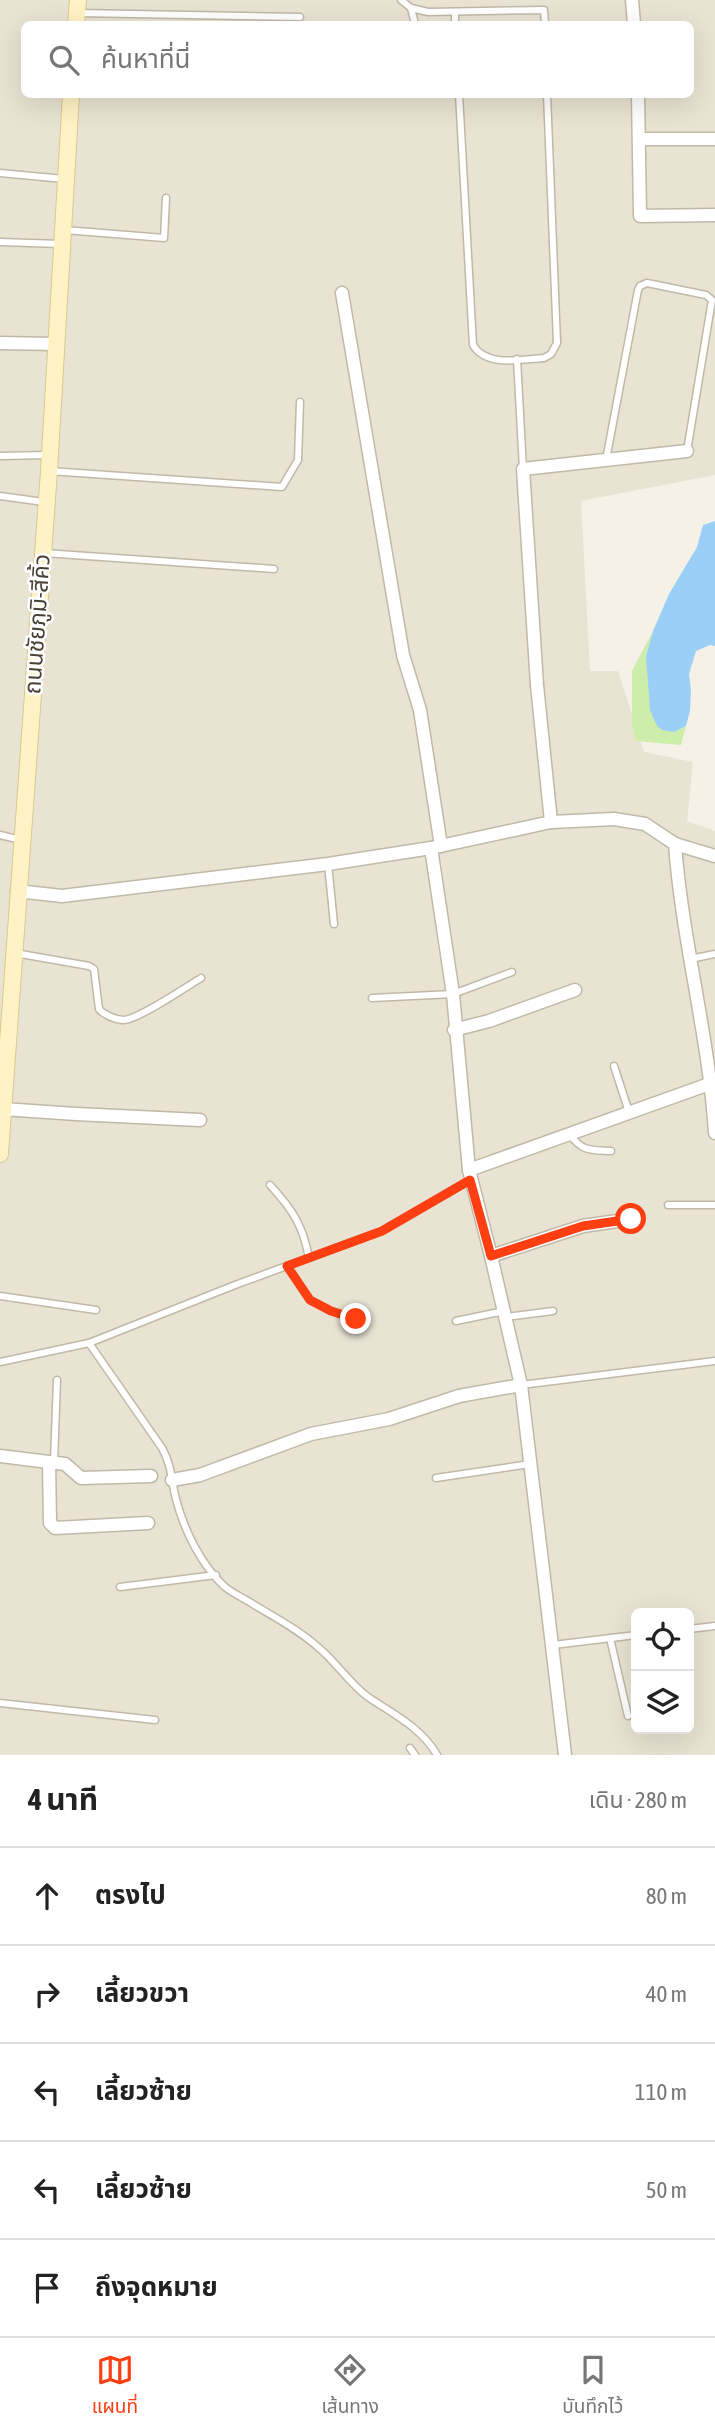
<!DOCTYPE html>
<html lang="th">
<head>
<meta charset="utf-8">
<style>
  body { margin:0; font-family:"Asap Condensed","Noto Sans Thai",sans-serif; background:#f6f6f6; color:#222 }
  .controls { position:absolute; right:21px; bottom:21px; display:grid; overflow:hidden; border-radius:10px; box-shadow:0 7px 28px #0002 }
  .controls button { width:63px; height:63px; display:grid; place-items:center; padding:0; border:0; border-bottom:2px solid #e0e0e0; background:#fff; color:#222; font:35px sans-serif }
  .stop { position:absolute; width:21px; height:21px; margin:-16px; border:5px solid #ff3e12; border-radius:50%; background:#fff }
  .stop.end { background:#ff3e12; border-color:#fff; box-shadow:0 2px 7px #0008 }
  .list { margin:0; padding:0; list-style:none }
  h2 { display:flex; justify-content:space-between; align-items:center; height:91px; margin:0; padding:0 28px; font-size:30px }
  h2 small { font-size:23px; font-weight:400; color:#767676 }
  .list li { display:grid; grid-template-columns:46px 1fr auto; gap:21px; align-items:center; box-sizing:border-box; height:98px; padding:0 28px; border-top:2px solid #e0e0e0 }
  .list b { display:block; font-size:26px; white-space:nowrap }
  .list em { font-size:23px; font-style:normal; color:#767676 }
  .icon { flex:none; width:38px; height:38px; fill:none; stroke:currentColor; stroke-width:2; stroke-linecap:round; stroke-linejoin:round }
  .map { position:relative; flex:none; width:715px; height:1755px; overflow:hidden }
  .search { position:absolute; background:#fff; box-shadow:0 7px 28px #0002; left:21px; right:21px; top:21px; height:77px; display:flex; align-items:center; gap:18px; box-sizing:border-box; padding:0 24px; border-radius:10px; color:#767676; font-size:26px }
  .sheet { height:581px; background:#fff }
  nav { display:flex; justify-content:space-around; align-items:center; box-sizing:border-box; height:98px; border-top:2px solid #e0e0e0; background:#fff; font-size:19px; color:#767676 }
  nav a { display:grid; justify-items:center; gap:4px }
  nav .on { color:#ff3e12 }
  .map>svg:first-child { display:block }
  .residential { fill:#e9e3d3; fill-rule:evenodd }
  .green { fill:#cdedaa }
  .water { fill:#9bcff8 }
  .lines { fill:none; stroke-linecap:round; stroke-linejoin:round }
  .lane-casing { stroke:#c1b9a7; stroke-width:9 }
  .street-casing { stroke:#c1b9a7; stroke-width:15 }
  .secondary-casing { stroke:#d9c990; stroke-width:18 }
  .lane { stroke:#fff; stroke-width:6 }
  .street { stroke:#fff; stroke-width:12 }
  .secondary { stroke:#fff3c5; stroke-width:16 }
  .route { stroke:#ff3e12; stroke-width:9 }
  .labels { text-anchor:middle; stroke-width:5; stroke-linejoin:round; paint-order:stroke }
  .street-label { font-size:23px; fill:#484134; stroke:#fff }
</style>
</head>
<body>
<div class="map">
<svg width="715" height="1755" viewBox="0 0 715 1755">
  <rect width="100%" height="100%" fill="#f5f1e6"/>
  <path class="residential" d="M0,0H715V475L581,501L590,671H618L644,752L693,762L687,821L715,831V1755H0ZM24,24H690V94H24ZM636,1613H689V1729H636Z"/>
  <polygon class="green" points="653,631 646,656 674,732 686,726 681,745 636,741 632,725 632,671"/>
  <polygon class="water" points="715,521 715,646 710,645 696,651 689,674 691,690 690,711 686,726 674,732 662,730 657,726 650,710 646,656 653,631 669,594 697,547 703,525"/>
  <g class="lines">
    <g class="lane-casing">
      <g id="lane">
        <polyline points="401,0 411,8 428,12 544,10 545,24"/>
        <polyline points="411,8 415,24"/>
        <polyline points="455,12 455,24"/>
        <polyline points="78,13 300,17"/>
        <path d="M459,94L473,345C487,368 521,359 544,358L551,354L557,343L547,94"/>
        <polyline points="0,173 64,179"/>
        <polyline points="65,230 164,238 166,198"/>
        <polyline points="0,242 61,244"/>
        <polyline points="517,359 523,469"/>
        <polyline points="0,456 47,455"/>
        <polyline points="606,460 638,290 640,286 647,283 706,295 712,300 687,451"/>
        <polyline points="49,471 282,487 298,460 300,402"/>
        <polyline points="0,496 44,502"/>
        <polyline points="44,553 274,569"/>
        <polyline points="0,835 21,840"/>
        <polyline points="328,864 334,924"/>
        <path d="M15,953L89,966L94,969L99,1009C104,1015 116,1020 124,1020C139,1019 186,987 201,978"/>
        <polyline points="690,959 715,954"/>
        <polyline points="372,998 453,994 512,972"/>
        <polyline points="614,1066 629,1112"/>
        <path d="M569,1134C583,1152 590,1150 611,1151"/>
        <path d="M270,1185C292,1209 303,1225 309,1258"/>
        <polyline points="668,1205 715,1205"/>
        <polyline points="287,1266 310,1300 331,1311 356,1319"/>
        <polyline points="0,1296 96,1310"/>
        <polyline points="506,1317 553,1311"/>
        <polyline points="456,1321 504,1311"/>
        <path d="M89,1343L162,1448C172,1466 171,1480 176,1499C184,1530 201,1565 225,1587C231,1592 241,1597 248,1601C272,1616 298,1629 319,1648C337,1663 349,1683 368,1697C393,1714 422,1728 437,1755"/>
        <polyline points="0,1362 89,1343 235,1285 382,1231 470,1180"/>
        <polyline points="521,1385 715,1361"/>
        <polyline points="54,1462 57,1380"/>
        <polyline points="436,1478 530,1464"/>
        <polyline points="120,1587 216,1575"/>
        <polyline points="689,1629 715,1626"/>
        <polyline points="610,1638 628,1716"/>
        <polyline points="553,1645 636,1635"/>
        <polyline points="0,1703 155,1720"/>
        <polyline points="410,1748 415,1755"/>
      </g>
    </g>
    <g class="street-casing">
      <g id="street">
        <polyline points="632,0 634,24"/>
        <polyline points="638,94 640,216 715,215"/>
        <polyline points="640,139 715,139"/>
        <polyline points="342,293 403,655 420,710 441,846"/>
        <polyline points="0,343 55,344"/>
        <polyline points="551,822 537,685 523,469 687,451"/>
        <polyline points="675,844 715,856"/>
        <polyline points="431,848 453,994 469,1170 491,1256 521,1385 565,1755"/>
        <path d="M17,891L62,896L328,864L431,848L551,822L614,819L645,824L675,844C682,941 709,1036 715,1133"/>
        <polyline points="454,1030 489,1021 575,990"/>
        <polyline points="3,1109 76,1114 200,1120"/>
        <polyline points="469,1170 712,1083"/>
        <polyline points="491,1256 583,1226 631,1219"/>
        <polyline points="0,1456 65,1464 81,1478 151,1476"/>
        <polyline points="49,1462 50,1523 55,1528 148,1523"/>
        <polyline points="172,1480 200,1475 311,1434 389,1419 459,1396 521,1385"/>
      </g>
    </g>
    <g class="secondary-casing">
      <g id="secondary">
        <polyline points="76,24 78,0"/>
        <polyline points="0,1154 49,471 71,94"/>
      </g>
    </g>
    <use href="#lane" class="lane"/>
    <use href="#street" class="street"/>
    <use href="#secondary" class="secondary"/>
  </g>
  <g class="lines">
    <polyline class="route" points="356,1319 331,1311 310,1300 287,1266 382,1231 470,1180 491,1256 583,1226 631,1219"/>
  </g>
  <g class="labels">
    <g class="street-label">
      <text transform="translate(37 624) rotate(-86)" y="8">ถนนชัยภูมิ-สีคิ้ว</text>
    </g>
  </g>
</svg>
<div class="controls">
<button><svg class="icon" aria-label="locate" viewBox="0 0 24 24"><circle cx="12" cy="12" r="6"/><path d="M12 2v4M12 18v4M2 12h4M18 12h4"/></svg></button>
<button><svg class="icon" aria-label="layers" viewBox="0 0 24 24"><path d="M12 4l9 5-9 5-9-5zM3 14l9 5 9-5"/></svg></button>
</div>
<div class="stop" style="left:631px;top:1219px"></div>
<div class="stop end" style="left:356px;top:1319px"></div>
<div class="search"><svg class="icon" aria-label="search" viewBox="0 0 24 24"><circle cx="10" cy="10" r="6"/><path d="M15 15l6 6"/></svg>ค้นหาที่นี่</div>
</div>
<section class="sheet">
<h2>4 นาที<small>เดิน · 280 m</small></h2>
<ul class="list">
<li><svg class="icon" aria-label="ahead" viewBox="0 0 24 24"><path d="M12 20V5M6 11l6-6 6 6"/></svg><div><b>ตรงไป</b></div><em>80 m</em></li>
<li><svg class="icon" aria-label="right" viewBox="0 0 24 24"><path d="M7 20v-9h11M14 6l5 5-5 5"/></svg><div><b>เลี้ยวขวา</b></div><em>40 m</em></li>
<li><svg class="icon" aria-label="left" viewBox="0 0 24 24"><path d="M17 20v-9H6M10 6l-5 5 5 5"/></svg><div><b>เลี้ยวซ้าย</b></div><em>110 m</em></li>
<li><svg class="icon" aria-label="left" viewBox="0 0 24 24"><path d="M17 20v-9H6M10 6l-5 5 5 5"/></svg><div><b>เลี้ยวซ้าย</b></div><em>50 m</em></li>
<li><svg class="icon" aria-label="arrive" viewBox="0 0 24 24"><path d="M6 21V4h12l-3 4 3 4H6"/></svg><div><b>ถึงจุดหมาย</b></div></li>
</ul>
</section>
<nav>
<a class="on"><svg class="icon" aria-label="map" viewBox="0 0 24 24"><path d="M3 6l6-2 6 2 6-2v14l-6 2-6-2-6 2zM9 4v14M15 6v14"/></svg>แผนที่</a>
<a><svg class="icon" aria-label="directions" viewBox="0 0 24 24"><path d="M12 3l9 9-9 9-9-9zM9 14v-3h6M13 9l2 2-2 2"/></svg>เส้นทาง</a>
<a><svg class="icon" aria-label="saved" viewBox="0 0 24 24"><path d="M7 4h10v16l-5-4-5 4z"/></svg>บันทึกไว้</a>
</nav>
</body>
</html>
